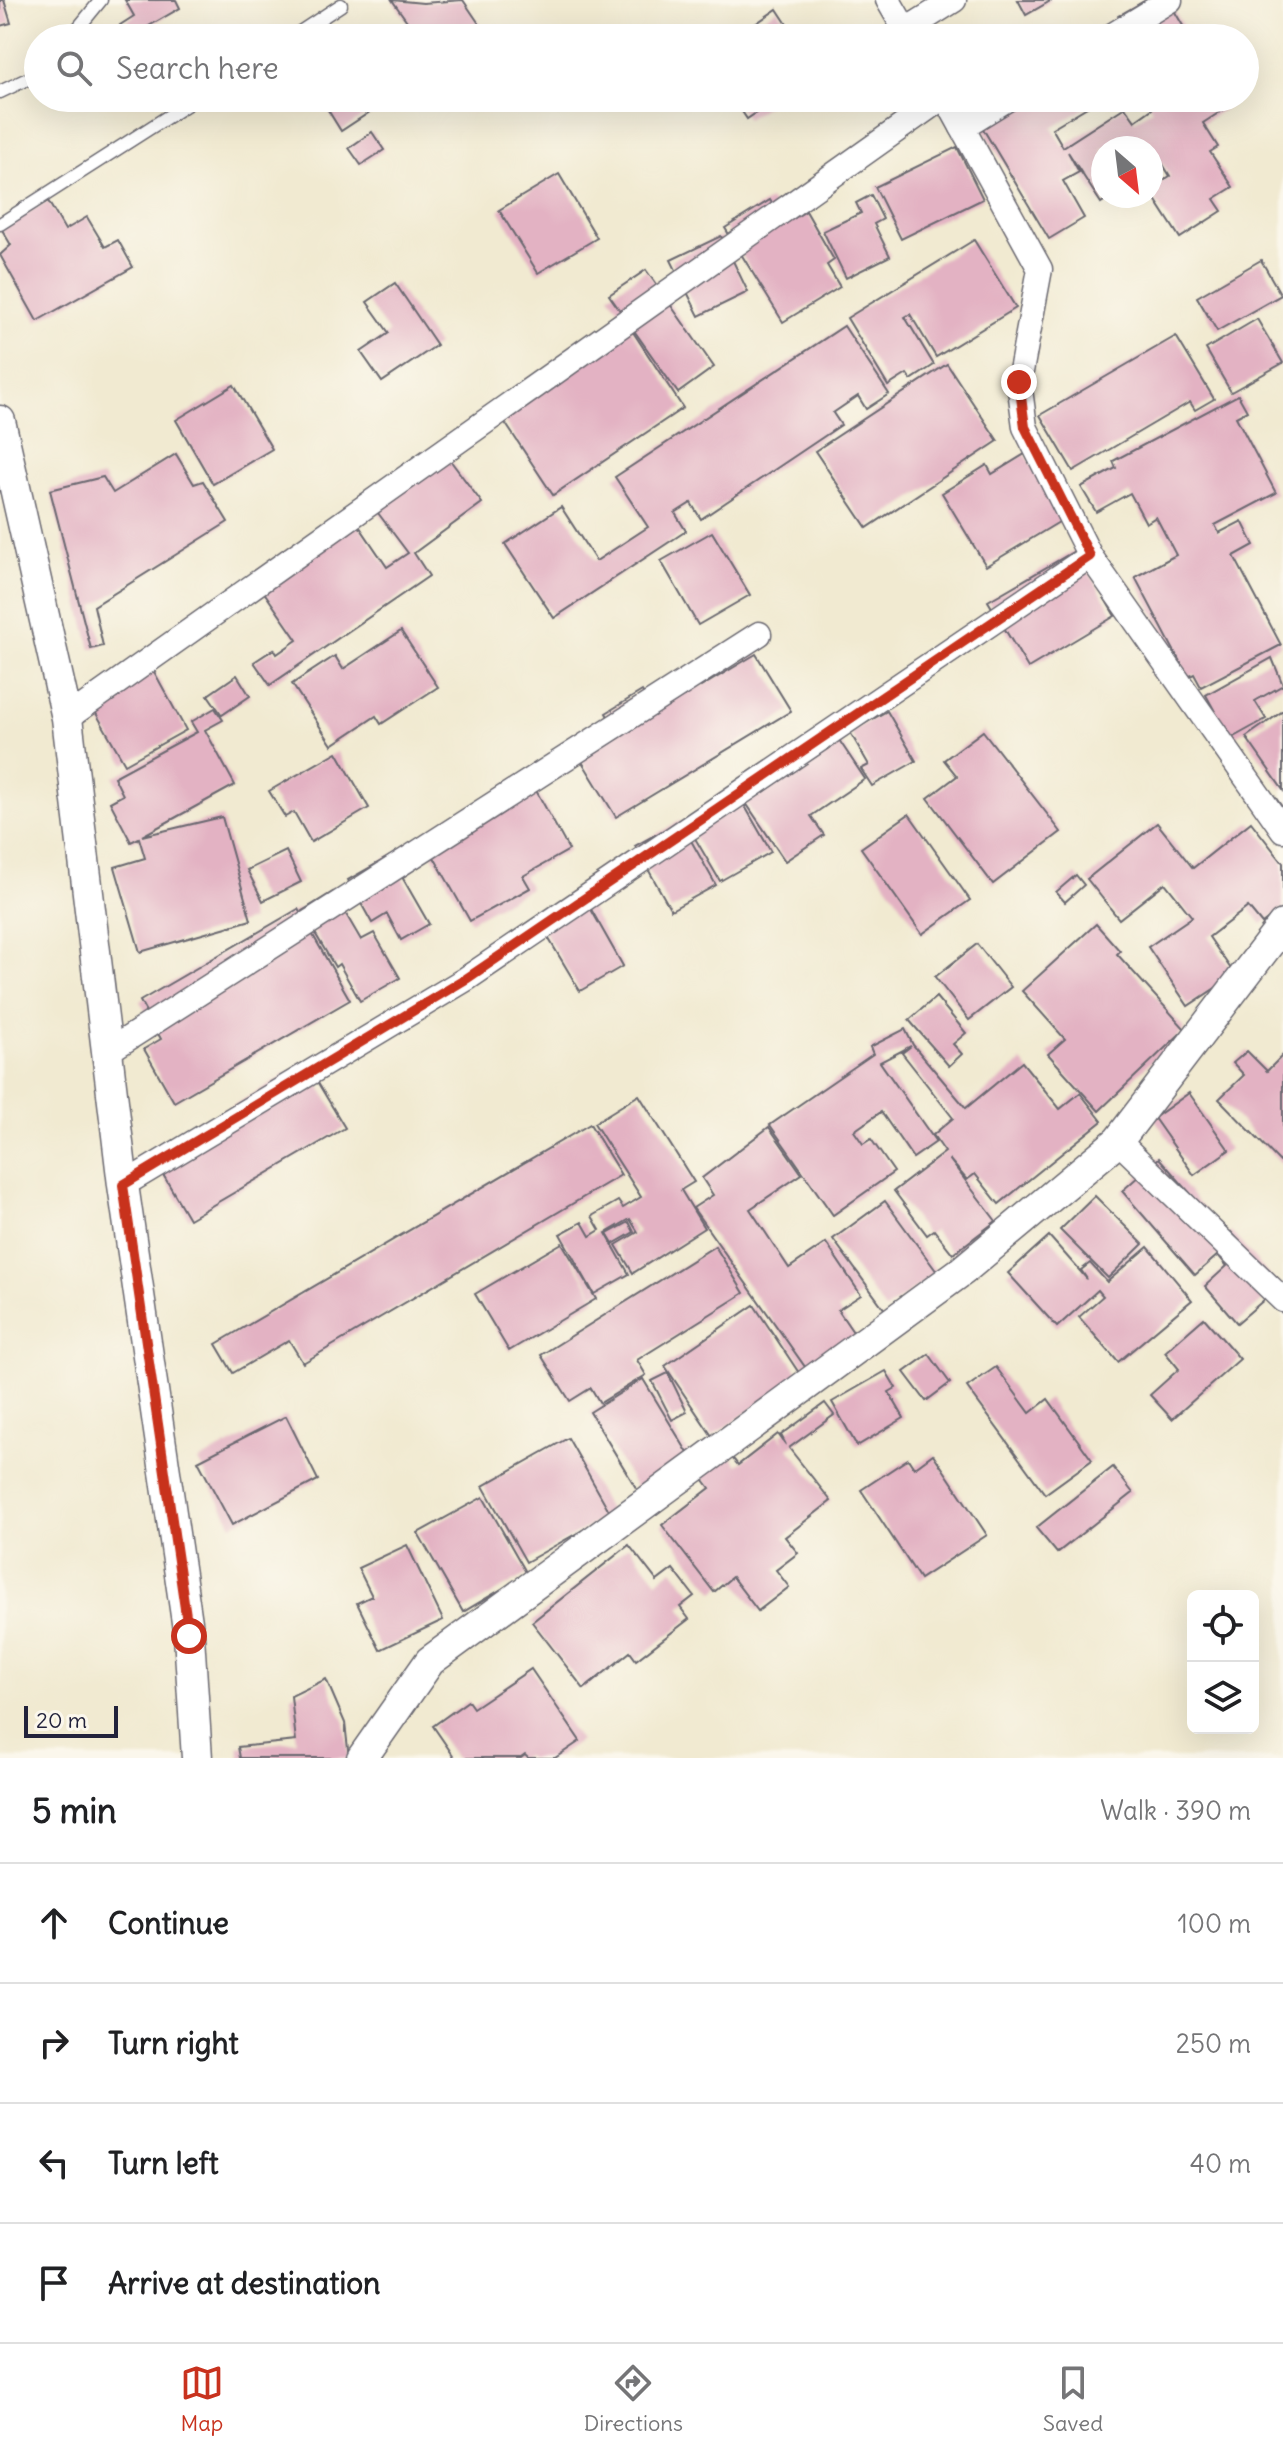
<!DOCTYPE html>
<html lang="en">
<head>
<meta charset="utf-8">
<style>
  body { margin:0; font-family:Delius,sans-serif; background:#f6f6f6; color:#202124 }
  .controls { position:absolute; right:24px; bottom:24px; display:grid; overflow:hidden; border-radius:12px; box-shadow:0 8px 32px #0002 }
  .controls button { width:72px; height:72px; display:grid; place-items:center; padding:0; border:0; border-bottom:2px solid #e0e0e0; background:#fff; color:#202124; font:40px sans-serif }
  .compass { position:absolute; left:1091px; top:136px; width:72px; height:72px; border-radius:50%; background:#fff; box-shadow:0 8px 32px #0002; rotate:152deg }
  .scale { position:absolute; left:24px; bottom:20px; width:94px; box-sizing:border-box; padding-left:8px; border:4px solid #22223b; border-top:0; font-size:22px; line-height:28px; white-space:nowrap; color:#22223b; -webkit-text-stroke:6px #fbf7ec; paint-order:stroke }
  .stop { position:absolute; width:24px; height:24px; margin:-18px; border:6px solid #c8321e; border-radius:50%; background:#fff }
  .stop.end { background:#c8321e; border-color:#fff; box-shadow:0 2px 8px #0008 }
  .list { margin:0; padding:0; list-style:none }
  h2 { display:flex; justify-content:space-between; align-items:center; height:104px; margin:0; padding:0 32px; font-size:34px }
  h2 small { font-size:26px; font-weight:400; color:#757577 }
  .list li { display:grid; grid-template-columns:52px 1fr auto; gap:24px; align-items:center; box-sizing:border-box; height:120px; padding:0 32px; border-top:2px solid #e0e0e0 }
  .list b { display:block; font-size:30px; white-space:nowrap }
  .list em { font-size:26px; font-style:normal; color:#757577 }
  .icon { flex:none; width:44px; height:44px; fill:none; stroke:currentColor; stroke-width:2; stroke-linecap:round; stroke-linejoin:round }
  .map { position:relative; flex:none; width:1283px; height:1758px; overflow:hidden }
  .search { position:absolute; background:#fff; box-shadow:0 8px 32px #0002; left:24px; right:24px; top:24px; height:88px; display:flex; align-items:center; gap:20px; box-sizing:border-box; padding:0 28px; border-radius:44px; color:#757577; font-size:30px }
  .sheet { height:584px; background:#fff }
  nav { display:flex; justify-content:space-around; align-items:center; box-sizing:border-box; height:112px; border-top:2px solid #e0e0e0; background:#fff; font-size:22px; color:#757577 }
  nav a { display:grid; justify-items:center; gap:4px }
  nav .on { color:#c8321e }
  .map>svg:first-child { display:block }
  .building { fill:#e3b2c3 }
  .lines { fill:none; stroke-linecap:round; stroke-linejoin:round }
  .service-casing { stroke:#6a6870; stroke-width:15 }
  .minor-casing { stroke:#6a6870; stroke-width:27 }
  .tertiary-casing { stroke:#6a6870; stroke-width:33 }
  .service { stroke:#fff; stroke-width:12 }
  .minor { stroke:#fff; stroke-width:24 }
  .tertiary { stroke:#fff; stroke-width:30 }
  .route { stroke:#c8321e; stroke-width:10 }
</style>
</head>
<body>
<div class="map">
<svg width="1283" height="1758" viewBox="0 0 1283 1758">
  <rect width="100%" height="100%" fill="#fbf7ec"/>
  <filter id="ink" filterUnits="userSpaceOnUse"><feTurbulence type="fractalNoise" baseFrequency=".0125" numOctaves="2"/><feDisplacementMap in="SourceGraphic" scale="16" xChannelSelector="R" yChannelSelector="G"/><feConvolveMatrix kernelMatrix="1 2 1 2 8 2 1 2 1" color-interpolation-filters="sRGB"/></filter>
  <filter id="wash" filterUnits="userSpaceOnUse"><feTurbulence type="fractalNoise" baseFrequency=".006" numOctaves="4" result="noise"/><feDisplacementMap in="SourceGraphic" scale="32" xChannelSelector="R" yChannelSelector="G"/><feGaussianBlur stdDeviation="1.8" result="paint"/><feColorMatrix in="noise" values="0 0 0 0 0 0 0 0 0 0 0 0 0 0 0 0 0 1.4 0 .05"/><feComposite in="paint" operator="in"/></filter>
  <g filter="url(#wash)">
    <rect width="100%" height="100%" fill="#f1ead1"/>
    <g id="blocks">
      <g class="building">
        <polygon points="0,0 4,0 11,23 0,26"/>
        <polygon points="125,0 176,0 180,8 128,38 120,25 134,16"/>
        <polygon points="392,0 423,3 463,0 486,34 481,38 388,38 409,24"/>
        <polygon points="1018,0 1052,0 1026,15"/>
        <polygon points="1146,0 1168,0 1186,31 1174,38 1131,38 1118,16"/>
        <polygon points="777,9 796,38 735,38"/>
        <polygon points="346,98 391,98 341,131 328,110"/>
        <polygon points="733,98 778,98 747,119"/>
        <polygon points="984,98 1102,98 1052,128 1063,147 1125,107 1135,121 1152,109 1145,98 1235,98 1237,101 1203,123 1218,147 1210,152 1233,187 1214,199 1222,211 1180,238 1151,193 1151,188 1170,176 1162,163 1151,170 1151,148 1103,148 1103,196 1111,196 1101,203 1068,152 1079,172 1063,181 1084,218 1049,239 970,107"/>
        <polygon points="372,132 384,150 361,165 349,148"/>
        <polygon points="957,147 983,199 901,239 875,187"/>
        <polygon points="559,174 597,238 538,273 499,210"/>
        <polygon points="871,195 883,219 874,224 890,256 846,278 823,231 861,213 856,203"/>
        <polygon points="770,200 785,224 806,211 834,260 827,265 840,287 783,322 725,228"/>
        <polygon points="48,201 65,230 87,217 105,247 118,240 133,267 37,321 0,255 11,245 1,228"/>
        <polygon points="721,236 748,292 699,316 671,260"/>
        <polygon points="974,240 1016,308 936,357 910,314 905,317 934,365 911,380 907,374 888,386 847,318"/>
        <polygon points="1261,260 1281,295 1217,331 1197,297"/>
        <polygon points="646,270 714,367 678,393 609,295"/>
        <polygon points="395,283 437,345 382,382 361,352 389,333 367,302"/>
        <polygon points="1257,319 1283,363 1231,392 1206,349"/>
        <polygon points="629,326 683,408 553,495 498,412"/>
        <polygon points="844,326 889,394 866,409 858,396 833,413 841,425 701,519 691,503 675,513 686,531 554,618 505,544 561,507 596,561 648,527 615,477"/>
        <polygon points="1176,336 1214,399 1195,410 1190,402 1073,471 1040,415"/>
        <polygon points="947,364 998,441 867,528 815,451"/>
        <polygon points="234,385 272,449 213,484 176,420"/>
        <polygon points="1238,395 1247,411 1236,417 1276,493 1215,525 1219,533 1242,521 1254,545 1234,556 1281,645 1201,687 1194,674 1188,677 1135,577 1176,555 1156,517 1146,523 1130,493 1096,512 1081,487 1116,468 1113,461"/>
        <polygon points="444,452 482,503 414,553 429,576 270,685 254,662 274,649 277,654 297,640 257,582 353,517 387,567 408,553 372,505"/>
        <polygon points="176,454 194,484 203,481 228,522 94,606 103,646 91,649 50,490 103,477 113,493"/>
        <polygon points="1025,454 1064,519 986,566 942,493 987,465 992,474"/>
        <polygon points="712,532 750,595 698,625 661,561"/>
        <polygon points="1076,550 1115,616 1028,668 988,601"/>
        <polygon points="401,631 438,687 381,724 376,716 332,745 292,684 335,656 343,669"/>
        <polygon points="756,654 791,711 616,817 581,760 614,727 606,713 642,691 653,709 698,682 701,687"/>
        <polygon points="1272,658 1283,685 1255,701 1266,719 1230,739 1206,695"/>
        <polygon points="151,666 186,730 125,764 89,701"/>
        <polygon points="237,675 250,696 222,715 208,695"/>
        <polygon points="215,708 223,720 205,730 235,785 142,836 222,817 251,920 140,952 115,867 145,858 139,838 131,842 110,802 123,795 114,777 197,732 191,722"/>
        <polygon points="887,711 916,761 872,786 861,769 869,765 850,732"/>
        <polygon points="1283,711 1283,790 1246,737"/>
        <polygon points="983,731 1061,832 993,884 928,798 957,776 944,760"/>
        <polygon points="839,740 865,779 811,816 824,835 785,861 746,803"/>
        <polygon points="337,752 369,808 311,842 294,812 285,817 269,791"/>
        <polygon points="528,776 569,850 523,876 530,888 470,921 422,836"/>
        <polygon points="738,794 771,852 720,881 686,823"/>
        <polygon points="909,814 970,900 922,934 861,848"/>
        <polygon points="680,821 716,885 671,910 635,846"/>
        <polygon points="1251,822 1283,863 1283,908 1262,924 1248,907 1209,937 1235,975 1188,1006 1148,947 1192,917 1165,883 1119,919 1087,879 1157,823 1193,868"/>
        <polygon points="286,851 301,882 263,901 247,870"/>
        <polygon points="390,856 429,924 401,940 387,914 372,923 348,880"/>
        <polygon points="1076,875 1084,885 1065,902 1056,892"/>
        <polygon points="333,892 361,940 374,933 400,978 360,1001 339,964 335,967 302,911"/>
        <polygon points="588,904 623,966 580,991 543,929"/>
        <polygon points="298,909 350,1000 174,1102 144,1049 161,1039 140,1001"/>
        <polygon points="1096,924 1120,951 1117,954 1185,1029 1099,1111 1048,1054 1065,1039 1022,991"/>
        <polygon points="977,944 1011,987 969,1020 935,977"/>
        <polygon points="936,997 966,1033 953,1044 962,1054 949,1066 909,1020"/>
        <polygon points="905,1029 913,1045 966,1108 1022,1062 1060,1109 1080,1093 1102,1121 999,1204 975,1174 967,1180 949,1159 996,1221 953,1254 934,1230 927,1235 894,1191 945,1152 933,1135 953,1118 902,1053 911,1046 880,1062 936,1142 913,1158 881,1112 854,1131 863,1144 871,1139 894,1172 833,1215 770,1125 873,1054 870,1047"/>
        <polygon points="1247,1051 1267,1071 1283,1055 1283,1165 1219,1099 1244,1075 1233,1063"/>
        <polygon points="306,1063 345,1128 189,1219 151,1154"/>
        <polygon points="1189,1093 1229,1150 1194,1175 1154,1118"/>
        <polygon points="639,1095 694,1182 681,1190 704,1228 633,1273 616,1245 638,1232 630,1219 606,1233 629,1274 594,1294 560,1234 582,1222 590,1236 600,1230 592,1216 618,1201 623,1208 641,1197 594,1123"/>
        <polygon points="590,1124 621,1175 303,1363 289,1340 233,1373 216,1344"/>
        <polygon points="769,1127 802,1174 750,1209 789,1268 826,1243 861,1295 838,1310 857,1338 808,1371 693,1208 713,1195 702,1178"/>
        <polygon points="1159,1158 1206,1211 1215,1246 1231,1232 1279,1287 1237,1323 1205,1286 1227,1266 1218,1255 1195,1275 1122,1191"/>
        <polygon points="1095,1196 1143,1244 1108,1278 1060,1230"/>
        <polygon points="885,1201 937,1272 885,1310 833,1239"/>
        <polygon points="629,1222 634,1232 613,1244 607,1234"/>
        <polygon points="1049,1236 1087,1279 1081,1270 1090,1263 1107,1282 1148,1247 1192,1300 1118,1362 1079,1317 1103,1296 1098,1290 1057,1327 1008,1273"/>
        <polygon points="562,1243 596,1299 509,1351 475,1294"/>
        <polygon points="715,1246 744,1293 637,1360 646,1375 600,1403 591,1388 570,1401 541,1355"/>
        <polygon points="754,1305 801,1376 712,1436 665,1366"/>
        <polygon points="1204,1318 1240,1359 1172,1419 1150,1395 1179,1369 1165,1352"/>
        <polygon points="929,1354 950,1383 926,1401 904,1372"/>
        <polygon points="996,1367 1030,1413 1048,1399 1092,1460 1045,1494 967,1387"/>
        <polygon points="886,1371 896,1388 889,1392 904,1418 857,1446 832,1402"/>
        <polygon points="668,1373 687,1412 672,1420 652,1381"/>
        <polygon points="643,1379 691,1458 638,1491 590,1412"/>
        <polygon points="825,1403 834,1415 789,1448 831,1501 785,1537 798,1553 776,1570 789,1587 758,1611 732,1577 714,1592 662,1525 710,1488 701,1476 729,1454 738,1465 778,1434 786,1445 781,1435"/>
        <polygon points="286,1416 318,1480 232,1525 198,1461"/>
        <polygon points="568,1438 611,1514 526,1562 483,1486"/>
        <polygon points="933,1454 987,1535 920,1579 861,1490 908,1459 914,1468"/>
        <polygon points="1113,1467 1133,1493 1057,1553 1036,1528"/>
        <polygon points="483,1497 527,1574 463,1612 418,1533"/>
        <polygon points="407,1545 443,1620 380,1650 357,1603 372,1596 358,1568"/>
        <polygon points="629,1545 657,1581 673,1569 694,1596 680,1607 689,1619 636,1660 630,1652 584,1689 532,1622"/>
        <polygon points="531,1669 580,1741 555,1758 528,1758 525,1755 521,1758 455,1758 433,1726 468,1701 473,1708"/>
        <polygon points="326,1679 345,1723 349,1758 240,1758 238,1747 296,1741 291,1696"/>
      </g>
    </g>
  </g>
  <g filter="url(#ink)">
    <use href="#blocks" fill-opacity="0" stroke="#6a6870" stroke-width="2"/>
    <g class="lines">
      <g class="service-casing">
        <g id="service">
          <polyline points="70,38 101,0"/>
          <polyline points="291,38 341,5"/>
          <polyline points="0,92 38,74"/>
          <polyline points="0,224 197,98"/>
        </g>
      </g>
      <g class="minor-casing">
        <g id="minor">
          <polyline points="888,0 910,38"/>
          <polyline points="906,30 954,0"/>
          <polyline points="1108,38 1170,0"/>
          <polyline points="946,98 1040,269 1019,382 1025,427 1090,556 1283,830"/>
          <polyline points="962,127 1009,98"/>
          <polyline points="67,718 942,98"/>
          <polyline points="107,1052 759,634"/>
          <polyline points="1118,1141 1283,1300"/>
          <polyline points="123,1185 466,979 1090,556"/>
        </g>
      </g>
      <g class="tertiary-casing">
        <g id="tertiary">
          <polyline points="0,421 67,718 123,1185 189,1636 197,1758"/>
          <polyline points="362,1758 430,1661 962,1271 1118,1141 1283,925"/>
        </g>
      </g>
      <use href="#service" class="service"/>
      <use href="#minor" class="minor"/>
      <use href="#tertiary" class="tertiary"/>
    </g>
  </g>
  <g class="lines" filter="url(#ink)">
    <polyline class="route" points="189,1636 123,1185 466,979 1090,556 1025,427 1019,382"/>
  </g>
</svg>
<div class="controls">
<button><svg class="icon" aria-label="locate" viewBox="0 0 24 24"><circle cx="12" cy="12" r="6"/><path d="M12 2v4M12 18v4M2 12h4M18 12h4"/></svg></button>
<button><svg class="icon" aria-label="layers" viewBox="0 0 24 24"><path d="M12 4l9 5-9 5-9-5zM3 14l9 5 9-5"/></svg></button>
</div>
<svg class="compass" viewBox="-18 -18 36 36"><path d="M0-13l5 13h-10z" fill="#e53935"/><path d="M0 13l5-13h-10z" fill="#757577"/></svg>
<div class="scale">20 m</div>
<div class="stop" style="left:189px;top:1636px"></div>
<div class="stop end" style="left:1019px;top:382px"></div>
<div class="search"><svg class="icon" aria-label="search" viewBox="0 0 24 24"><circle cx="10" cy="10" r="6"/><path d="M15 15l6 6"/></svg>Search here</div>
</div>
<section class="sheet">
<h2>5 min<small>Walk · 390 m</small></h2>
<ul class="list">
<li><svg class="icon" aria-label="ahead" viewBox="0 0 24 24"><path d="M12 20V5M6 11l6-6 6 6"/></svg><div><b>Continue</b></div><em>100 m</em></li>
<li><svg class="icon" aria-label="right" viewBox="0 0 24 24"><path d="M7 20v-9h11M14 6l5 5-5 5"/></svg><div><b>Turn right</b></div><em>250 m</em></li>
<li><svg class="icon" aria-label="left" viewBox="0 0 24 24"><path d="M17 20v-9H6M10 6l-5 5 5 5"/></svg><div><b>Turn left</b></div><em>40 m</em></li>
<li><svg class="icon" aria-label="arrive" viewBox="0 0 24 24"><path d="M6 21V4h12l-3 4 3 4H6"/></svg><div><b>Arrive at destination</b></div></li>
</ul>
</section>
<nav>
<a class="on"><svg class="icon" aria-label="map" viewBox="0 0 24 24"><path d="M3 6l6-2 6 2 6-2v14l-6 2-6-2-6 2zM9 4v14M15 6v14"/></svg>Map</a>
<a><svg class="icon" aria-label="directions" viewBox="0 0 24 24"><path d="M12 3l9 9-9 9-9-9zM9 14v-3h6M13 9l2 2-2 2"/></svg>Directions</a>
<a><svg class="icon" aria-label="saved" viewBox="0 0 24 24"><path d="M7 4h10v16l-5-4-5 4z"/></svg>Saved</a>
</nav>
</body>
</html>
